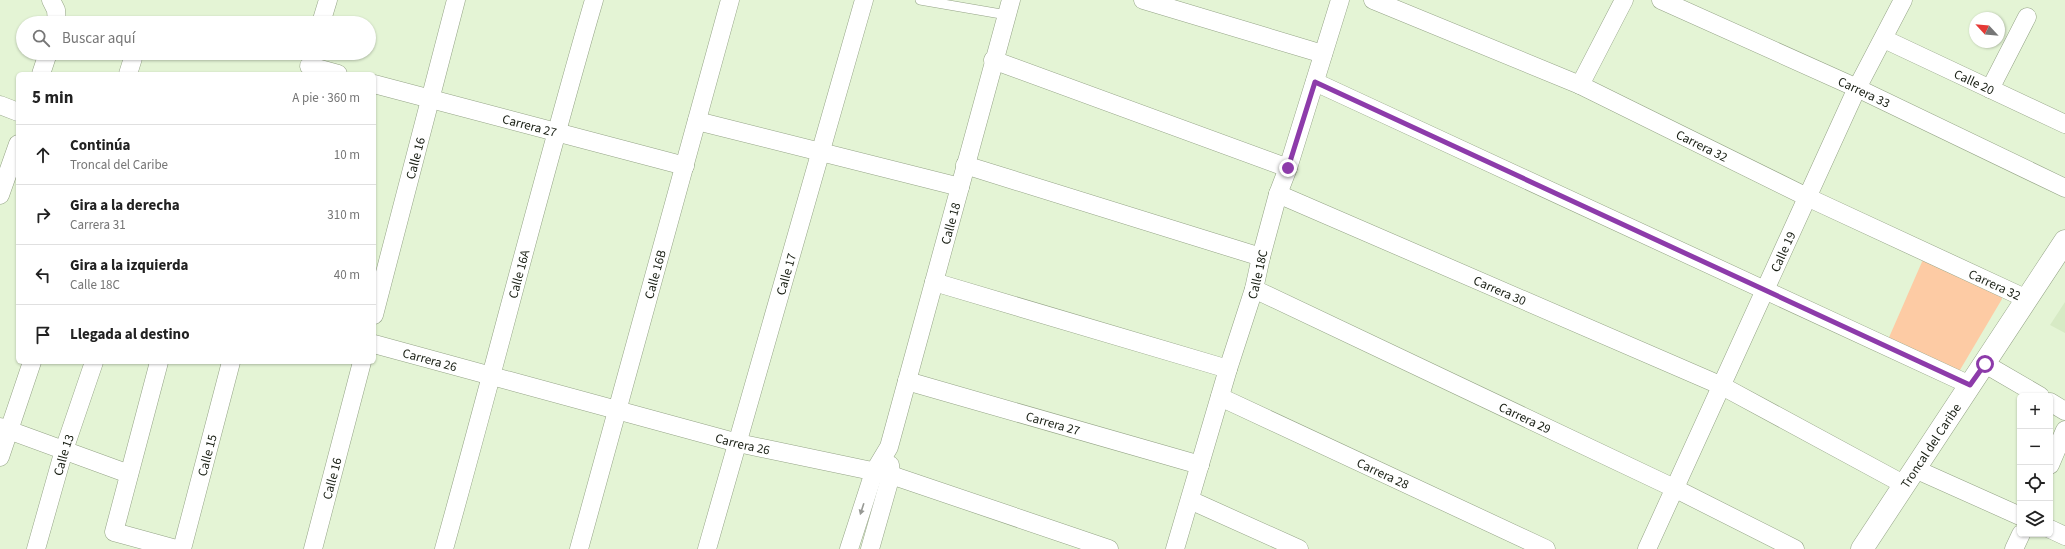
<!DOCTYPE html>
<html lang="es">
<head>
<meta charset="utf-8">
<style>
  body { margin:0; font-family:"Source Sans 3",sans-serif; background:#f6f6f6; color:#222 }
  .controls { position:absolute; right:12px; bottom:12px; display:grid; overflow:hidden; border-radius:6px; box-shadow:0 1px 3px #0004 }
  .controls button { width:36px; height:36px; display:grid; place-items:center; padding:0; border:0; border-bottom:1px solid #e0e0e0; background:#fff; color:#222; font:20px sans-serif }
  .compass { position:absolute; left:1969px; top:12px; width:36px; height:36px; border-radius:50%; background:#fff; box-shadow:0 1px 3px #0004; rotate:296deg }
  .stop { position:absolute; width:12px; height:12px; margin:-9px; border:3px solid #8d3baa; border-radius:50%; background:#fff }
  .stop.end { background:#8d3baa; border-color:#fff; box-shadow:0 1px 4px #0008 }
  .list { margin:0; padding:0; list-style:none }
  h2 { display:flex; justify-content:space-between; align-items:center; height:52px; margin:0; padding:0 16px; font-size:17px }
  h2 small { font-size:13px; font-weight:400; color:#767676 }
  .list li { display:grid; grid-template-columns:26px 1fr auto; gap:12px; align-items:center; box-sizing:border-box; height:60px; padding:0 16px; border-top:1px solid #e0e0e0 }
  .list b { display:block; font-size:15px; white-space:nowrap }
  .list p { margin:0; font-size:13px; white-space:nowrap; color:#767676 }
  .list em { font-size:13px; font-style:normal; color:#767676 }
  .icon { flex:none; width:22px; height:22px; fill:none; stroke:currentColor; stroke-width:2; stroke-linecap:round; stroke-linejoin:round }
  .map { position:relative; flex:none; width:2065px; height:549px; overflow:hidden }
  .search { position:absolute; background:#fff; box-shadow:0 1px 3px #0004; left:16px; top:16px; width:360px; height:44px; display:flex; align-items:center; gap:10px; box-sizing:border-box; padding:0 14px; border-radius:22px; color:#767676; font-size:15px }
  .panel { position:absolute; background:#fff; box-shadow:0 1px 3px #0004; left:16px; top:72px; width:360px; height:292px; border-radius:6px }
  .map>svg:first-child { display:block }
  .built { fill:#d7eac5 }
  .green { fill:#fdcba4 }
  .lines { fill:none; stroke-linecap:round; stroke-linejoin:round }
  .service-casing { stroke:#94a386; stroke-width:10 }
  .minor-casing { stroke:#94a386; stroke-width:19 }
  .primary-casing { stroke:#94a386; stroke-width:23 }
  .service { stroke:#fff; stroke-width:9 }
  .minor { stroke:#fff; stroke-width:18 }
  .primary { stroke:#fff; stroke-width:22 }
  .oneway { fill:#979994 }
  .route { stroke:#8d3baa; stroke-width:5 }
  .labels { text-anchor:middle; stroke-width:3; stroke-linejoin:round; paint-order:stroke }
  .street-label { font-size:13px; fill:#171d12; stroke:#fff }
</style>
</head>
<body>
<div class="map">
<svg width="2065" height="549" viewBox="0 0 2065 549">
  <rect width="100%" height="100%" fill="#e4f4d5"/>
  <polygon class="built" points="2065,302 2065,333 2050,325"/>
  <polygon class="green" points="1925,255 1998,288 2002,299 1957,375 1887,342"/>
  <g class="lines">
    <g class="service-casing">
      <polyline id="service" points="920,0 1007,15"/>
    </g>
    <g class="minor-casing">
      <g id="minor">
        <polyline points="51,0 56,10 57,23"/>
        <polyline points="1143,0 1323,54"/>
        <path id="s1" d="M1373,0L1580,85L1809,198L2027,299"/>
        <path id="s2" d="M1661,0L1857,88L2065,188"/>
        <polyline points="321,23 328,0"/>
        <path id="s3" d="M1884,39L2065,124"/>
        <polyline points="993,60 1288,168"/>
        <polyline points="309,66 338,74"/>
        <polyline points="41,74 48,53"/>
        <polyline points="128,74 133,58"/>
        <polyline points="1315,82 1970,385"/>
        <path id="s4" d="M374,84L685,166"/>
        <polyline points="1580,85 1624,0"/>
        <polyline points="1990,89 2027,17"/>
        <polyline points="0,105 18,112"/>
        <polyline points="697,121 960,187"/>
        <polyline points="965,165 1261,257"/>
        <path id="s5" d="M1278,194L1722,386L1905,485"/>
        <polyline points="0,195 18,144"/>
        <polyline points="934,282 1228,369"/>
        <path id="s6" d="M1254,289L1674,488L1795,549"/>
        <path id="s7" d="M374,315L456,0"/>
        <path id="s8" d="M374,344L738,443L891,475L1109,549"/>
        <polyline points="159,362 114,532 176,549"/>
        <polyline points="1985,364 2040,396"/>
        <path id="s9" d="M907,381L1200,465"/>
        <path id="s10" d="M1220,397L1546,549"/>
        <polyline points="2050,402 2065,411"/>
        <polyline points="0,427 129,474"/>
        <polyline points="0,457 32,362"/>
        <polyline points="2050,465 2065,430"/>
        <polyline points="1915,469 2020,516"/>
        <polyline points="1190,500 1299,549"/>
        <polyline points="2050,529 2065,536"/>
        <path id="s11" d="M36,549L64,450L94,362"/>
        <path id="s12" d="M182,549L231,362"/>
        <path id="s13" d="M313,549L362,362"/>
        <path id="s14" d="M444,549C495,366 541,182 594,0"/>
        <path id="s15" d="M579,549L730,0"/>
        <path id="s16" d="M707,549L864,0"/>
        <path id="s17" d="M849,549L874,472L889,447L1011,0"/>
        <polyline points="870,549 891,475 890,465"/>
        <path id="s18" d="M1175,549L1228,369L1254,289L1261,257L1278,194L1288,168L1340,0"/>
        <path id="s19" d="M1647,549L1857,88L1903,0"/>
        <polyline points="2014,549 2021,534"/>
      </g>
    </g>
    <g class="primary-casing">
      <g id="primary">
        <path id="s20" d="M1862,549L2065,241"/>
      </g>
    </g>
    <use href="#service" class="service"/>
    <use href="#minor" class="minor"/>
    <use href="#primary" class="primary"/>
  </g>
  <defs><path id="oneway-solid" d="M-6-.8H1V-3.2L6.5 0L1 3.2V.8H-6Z"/></defs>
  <use class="oneway" href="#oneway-solid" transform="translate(862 509) rotate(108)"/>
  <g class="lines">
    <polyline class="route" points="1288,168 1315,82 1970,385 1985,364"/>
  </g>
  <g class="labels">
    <g class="street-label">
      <text dy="5" stroke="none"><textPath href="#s3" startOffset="100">Calle 20</textPath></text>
      <text dy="5" stroke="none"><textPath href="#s2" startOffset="223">Carrera 33</textPath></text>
      <text dy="5" stroke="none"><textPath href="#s4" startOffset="161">Carrera 27</textPath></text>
      <text dy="5" stroke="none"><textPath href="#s1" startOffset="360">Carrera 32</textPath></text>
      <text dy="5" stroke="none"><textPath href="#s7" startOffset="162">Calle 16</textPath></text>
      <text dy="5" stroke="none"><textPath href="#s17" startOffset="342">Calle 18</textPath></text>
      <text dy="5" stroke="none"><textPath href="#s19" startOffset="327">Calle 19</textPath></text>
      <text dy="5" stroke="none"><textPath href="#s14" startOffset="285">Calle 16A</textPath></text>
      <text dy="5" stroke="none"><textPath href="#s18" startOffset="287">Calle 18C</textPath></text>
      <text dy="5" stroke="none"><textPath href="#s15" startOffset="285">Calle 16B</textPath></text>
      <text dy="5" stroke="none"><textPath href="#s16" startOffset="286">Calle 17</textPath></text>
      <text dy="5" stroke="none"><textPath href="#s1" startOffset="684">Carrera 32</textPath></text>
      <text dy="5" stroke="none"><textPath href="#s5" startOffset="242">Carrera 30</textPath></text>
      <text dy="5" stroke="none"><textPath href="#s8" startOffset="58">Carrera 26</textPath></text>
      <text dy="5" stroke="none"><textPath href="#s6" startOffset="300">Carrera 29</textPath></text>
      <text dy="5" stroke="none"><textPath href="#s9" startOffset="152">Carrera 27</textPath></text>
      <text dy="5" stroke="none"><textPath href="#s8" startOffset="382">Carrera 26</textPath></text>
      <text dy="5" stroke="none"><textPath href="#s20" startOffset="124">Troncal del Caribe</textPath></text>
      <text dy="5" stroke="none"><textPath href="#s11" startOffset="98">Calle 13</textPath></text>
      <text dy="5" stroke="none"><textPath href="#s12" startOffset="97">Calle 15</textPath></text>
      <text dy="5" stroke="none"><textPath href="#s10" startOffset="180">Carrera 28</textPath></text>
      <text dy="5" stroke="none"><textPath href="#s13" startOffset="73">Calle 16</textPath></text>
    </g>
  </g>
</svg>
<div class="controls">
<button>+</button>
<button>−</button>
<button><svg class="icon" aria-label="locate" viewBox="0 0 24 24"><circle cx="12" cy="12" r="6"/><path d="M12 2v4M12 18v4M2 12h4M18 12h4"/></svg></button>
<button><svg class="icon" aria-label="layers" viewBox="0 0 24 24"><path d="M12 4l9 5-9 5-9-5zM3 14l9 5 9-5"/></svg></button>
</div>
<svg class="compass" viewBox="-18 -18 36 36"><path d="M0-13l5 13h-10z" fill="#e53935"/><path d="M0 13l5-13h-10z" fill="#767676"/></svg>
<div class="stop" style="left:1985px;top:364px"></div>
<div class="stop end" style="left:1288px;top:168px"></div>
<div class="search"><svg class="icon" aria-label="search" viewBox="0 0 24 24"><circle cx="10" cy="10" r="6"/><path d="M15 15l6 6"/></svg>Buscar aquí</div>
<section class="panel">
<h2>5 min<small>A pie · 360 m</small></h2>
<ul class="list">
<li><svg class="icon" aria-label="ahead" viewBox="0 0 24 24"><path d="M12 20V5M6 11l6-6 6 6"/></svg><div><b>Continúa</b><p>Troncal del Caribe</p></div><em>10 m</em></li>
<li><svg class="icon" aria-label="right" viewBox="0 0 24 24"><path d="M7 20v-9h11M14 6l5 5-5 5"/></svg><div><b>Gira a la derecha</b><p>Carrera 31</p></div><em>310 m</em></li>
<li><svg class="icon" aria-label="left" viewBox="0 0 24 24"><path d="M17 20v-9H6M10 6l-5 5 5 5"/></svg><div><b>Gira a la izquierda</b><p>Calle 18C</p></div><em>40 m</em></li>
<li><svg class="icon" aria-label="arrive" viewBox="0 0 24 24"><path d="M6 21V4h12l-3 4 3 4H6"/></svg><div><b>Llegada al destino</b></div></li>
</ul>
</section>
</div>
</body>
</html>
